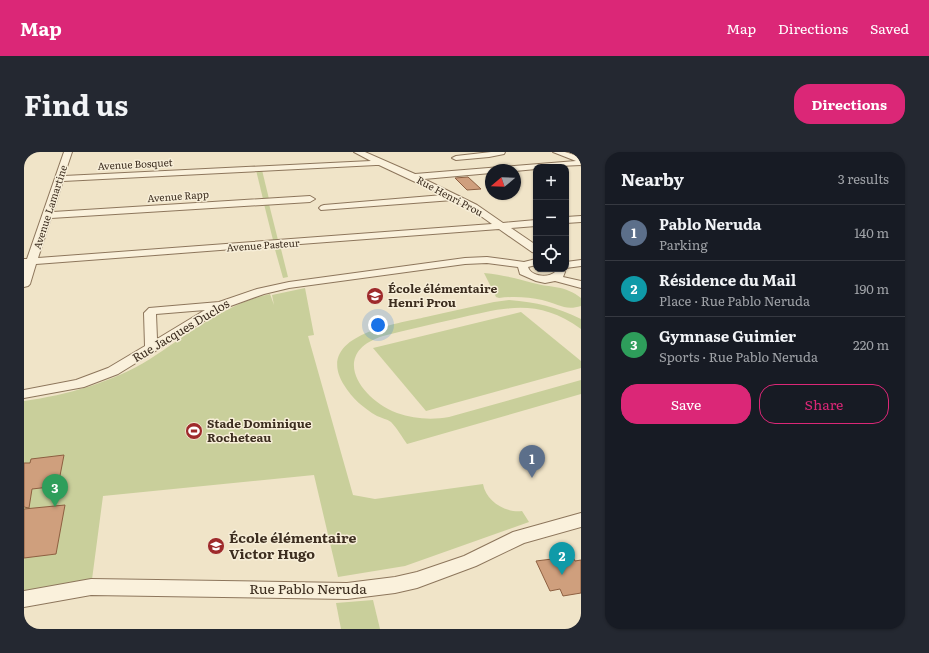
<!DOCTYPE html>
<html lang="en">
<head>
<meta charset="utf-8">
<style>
  body { margin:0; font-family:Literata,serif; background:#242831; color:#f1f3f6 }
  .controls { position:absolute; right:12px; top:12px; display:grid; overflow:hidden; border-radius:8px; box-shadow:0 1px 3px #0004 }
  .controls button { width:36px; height:36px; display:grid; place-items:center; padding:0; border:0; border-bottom:1px solid #363941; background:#171b24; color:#f1f3f6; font:20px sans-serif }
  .compass { position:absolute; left:461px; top:12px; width:36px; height:36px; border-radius:50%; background:#171b24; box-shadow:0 1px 3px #0004; rotate:251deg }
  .you { position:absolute; left:354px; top:173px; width:14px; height:14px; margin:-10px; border:3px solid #fff; border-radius:50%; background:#1a73e8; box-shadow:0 0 0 6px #1a73e833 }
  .badge { display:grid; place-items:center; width:26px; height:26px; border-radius:50%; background:#db2777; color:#fff; font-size:13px; font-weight:700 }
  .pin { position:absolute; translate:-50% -33px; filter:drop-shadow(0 1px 2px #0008) }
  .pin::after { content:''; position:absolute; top:21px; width:14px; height:12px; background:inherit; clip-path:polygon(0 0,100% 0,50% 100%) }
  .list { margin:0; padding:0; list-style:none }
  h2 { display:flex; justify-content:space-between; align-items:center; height:52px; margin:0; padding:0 16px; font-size:17px }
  h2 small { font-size:13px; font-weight:400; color:#9ea1a6 }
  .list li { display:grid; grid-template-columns:26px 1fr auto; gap:12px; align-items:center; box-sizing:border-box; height:56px; padding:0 16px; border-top:1px solid #363941 }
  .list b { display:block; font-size:15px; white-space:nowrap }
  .list p { margin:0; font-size:13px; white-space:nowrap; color:#9ea1a6 }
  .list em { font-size:13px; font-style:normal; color:#9ea1a6 }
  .actions { display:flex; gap:8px; padding:12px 16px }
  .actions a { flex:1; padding:9px 0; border:1px solid #db2777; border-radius:16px; text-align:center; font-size:14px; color:#db2777 }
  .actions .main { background:#db2777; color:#fff }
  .icon { flex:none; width:22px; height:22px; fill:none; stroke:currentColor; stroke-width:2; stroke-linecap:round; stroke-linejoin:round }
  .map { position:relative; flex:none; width:557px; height:477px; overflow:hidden; border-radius:16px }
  header { display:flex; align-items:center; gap:24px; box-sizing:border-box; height:56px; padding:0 20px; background:#db2777; color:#fff }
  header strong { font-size:19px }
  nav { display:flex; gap:22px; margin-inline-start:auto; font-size:14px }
  .intro { display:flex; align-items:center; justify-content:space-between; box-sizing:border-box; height:96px; padding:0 24px }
  h1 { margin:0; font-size:28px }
  .button { padding:10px 18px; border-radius:16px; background:#db2777; color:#fff; font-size:14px; font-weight:700 }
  main { display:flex; gap:24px; padding:0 24px }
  aside { flex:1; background:#171b24; border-radius:16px; box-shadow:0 1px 3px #0004 }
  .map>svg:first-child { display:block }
  .green { fill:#c9cf9b }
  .building { fill:#cf9f7d; stroke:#8d5f41 }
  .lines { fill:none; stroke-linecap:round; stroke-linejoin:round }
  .minor-casing { stroke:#8d765c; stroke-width:2 }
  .minor { fill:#faf1dc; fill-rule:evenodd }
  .labels { text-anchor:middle; stroke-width:3; stroke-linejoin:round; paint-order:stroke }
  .far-street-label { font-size:10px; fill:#3d2e20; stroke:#f7eed8 }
  .poi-label { font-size:12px; font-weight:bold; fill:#3d2e20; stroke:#f7eed8; text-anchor:start }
  .street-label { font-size:12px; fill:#3d2e20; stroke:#f7eed8 }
  .near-poi-label { font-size:14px; font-weight:bold; fill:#3d2e20; stroke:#f7eed8; text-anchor:start }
  .near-street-label { font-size:14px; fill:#3d2e20; stroke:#f7eed8 }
</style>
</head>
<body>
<header>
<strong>Map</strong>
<nav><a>Map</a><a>Directions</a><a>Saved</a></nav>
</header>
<div class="intro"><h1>Find us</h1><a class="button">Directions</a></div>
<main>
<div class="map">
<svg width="557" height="477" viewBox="0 0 557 477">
  <rect width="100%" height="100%" fill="#f0e4c8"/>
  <g class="green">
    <polygon points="232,18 238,18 245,47 239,47"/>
    <polygon points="240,52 245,52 254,88 249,88"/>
    <polygon points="256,93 264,125 259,126 250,94"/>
    <path d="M460,121C479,123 491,126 509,131C527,136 541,133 557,146V154C541,159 535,152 518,148C505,145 489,144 475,146L472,145Z"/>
    <path d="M281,136L290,183L284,184L329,343L351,347L459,332C462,349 481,361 498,359L505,370L381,414L314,425L290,323L79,344L67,435L0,447V249C43,243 89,230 126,207C165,182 201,152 246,142L250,153L248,143Z"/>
    <path d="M485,148C513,150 532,155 557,167V177C513,145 479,156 431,167C407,172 383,178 359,184C305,201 336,247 373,261C390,267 408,268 425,265L557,228V242L383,292C378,285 373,276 367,270C363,267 357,266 353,264C339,256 328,246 320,233C289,183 372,172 402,165C424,160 447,155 470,150Z"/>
    <polygon points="497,160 557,209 557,216 402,259 349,196"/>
    <polygon points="349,448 356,477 317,477 312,451"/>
  </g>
  <g class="building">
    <polygon points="444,25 457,37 443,38 431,26"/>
    <polygon points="40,303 34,334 8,337 5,356 0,355 0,311 6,311 7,307"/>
    <polygon points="41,353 32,402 0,406 0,357"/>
    <polygon points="547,401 551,409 557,408 557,441 539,444 536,437 526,439 512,409 536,406 534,403"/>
  </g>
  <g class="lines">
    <g class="minor-casing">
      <g id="minor">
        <path d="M40,0H48L40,24L347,9L330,0H341L391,22L552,9L529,0H541L557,5V13L512,15V17L491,19L467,18V21L400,27L453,53L479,71L512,68V74L487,76L512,93V101L508,100L475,77L12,112L6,132L4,134L0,135V107H3ZM352,13H355L419,43L300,53L297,54L295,56L297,58L429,48L447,57L468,72L14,106L27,66L286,50L291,47L286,44L29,60L39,29Z"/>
        <polygon points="467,0 481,0 480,2 465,5 432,8 428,6 432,4"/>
        <polygon points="557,64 557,70 542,71 542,65"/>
        <path d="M463,105L500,110L512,107V113L504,115C507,125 525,126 531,120L529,117H539L541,120L539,125L557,129V136L531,129L521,131L512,129L496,122L494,115L463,111L441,112L265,136L240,142L201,156L94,222L60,235L0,246V238L52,228L84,216L121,194L120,161L125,156L195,150L233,137L265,130L441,106ZM181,158L133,187L132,162Z"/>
        <polygon points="557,108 557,114 542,116 542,110"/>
        <polygon points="557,361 557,375 500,391 452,414 393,436 371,441 323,447 67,443 0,455 0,439 67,427 323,431 371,425 393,420 440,404 489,380"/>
      </g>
    </g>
    <use href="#minor" class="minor"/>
  </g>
  <defs>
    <g id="school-disc" transform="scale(0.9)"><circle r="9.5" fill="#9e2a2b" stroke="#f7eed8"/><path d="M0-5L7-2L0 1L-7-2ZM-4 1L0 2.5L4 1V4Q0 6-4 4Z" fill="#fff"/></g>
    <g id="stadium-disc" transform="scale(0.9)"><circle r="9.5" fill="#9e2a2b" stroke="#f7eed8"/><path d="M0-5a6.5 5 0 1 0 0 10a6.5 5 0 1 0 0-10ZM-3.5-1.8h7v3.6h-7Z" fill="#fff"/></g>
  </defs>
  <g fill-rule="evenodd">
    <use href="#school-disc" x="351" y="144"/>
    <use href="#stadium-disc" x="170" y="279"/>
    <use href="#school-disc" x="192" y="394"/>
  </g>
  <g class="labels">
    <g class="far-street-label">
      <text transform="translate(111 12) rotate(-3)" y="4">Avenue Bosquet</text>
      <text transform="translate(154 44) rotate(-4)" y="4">Avenue Rapp</text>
      <text transform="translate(426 44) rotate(28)" y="4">Rue Henri Prou</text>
      <text transform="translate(26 55) rotate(-72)" y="4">Avenue Lamartine</text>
      <text transform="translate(239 93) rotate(-4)" y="4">Avenue Pasteur</text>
    </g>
    <g class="poi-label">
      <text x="364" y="141">École élémentaire<tspan x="364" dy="14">Henri Prou</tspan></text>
      <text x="183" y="276">Stade Dominique<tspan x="183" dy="14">Rocheteau</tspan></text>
    </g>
    <g class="street-label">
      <text transform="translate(157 179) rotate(-31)" y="4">Rue Jacques Duclos</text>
    </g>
    <g class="near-poi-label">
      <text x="205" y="391">École élémentaire<tspan x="205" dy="16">Victor Hugo</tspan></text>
    </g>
    <g class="near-street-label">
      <text x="284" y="442">Rue Pablo Neruda</text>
    </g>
  </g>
</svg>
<div class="controls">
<button>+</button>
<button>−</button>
<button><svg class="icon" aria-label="locate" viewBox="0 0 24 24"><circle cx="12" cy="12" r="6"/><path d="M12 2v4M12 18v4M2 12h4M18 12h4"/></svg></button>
</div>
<svg class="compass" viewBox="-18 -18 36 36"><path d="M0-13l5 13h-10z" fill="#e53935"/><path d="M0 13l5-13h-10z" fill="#9ea1a6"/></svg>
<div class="you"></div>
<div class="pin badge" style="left:508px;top:326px;background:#5c6f8a">1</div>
<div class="pin badge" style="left:538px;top:423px;background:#0f9aa8">2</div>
<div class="pin badge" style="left:31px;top:355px;background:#2e9e5b">3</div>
</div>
<aside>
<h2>Nearby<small>3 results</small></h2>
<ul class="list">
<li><span class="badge" style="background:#5c6f8a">1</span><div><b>Pablo Neruda</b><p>Parking</p></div><em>140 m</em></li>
<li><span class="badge" style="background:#0f9aa8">2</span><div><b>Résidence du Mail</b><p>Place · Rue Pablo Neruda</p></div><em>190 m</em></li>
<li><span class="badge" style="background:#2e9e5b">3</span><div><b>Gymnase Guimier</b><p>Sports · Rue Pablo Neruda</p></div><em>220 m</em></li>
</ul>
<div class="actions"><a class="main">Save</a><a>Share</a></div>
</aside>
</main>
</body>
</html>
